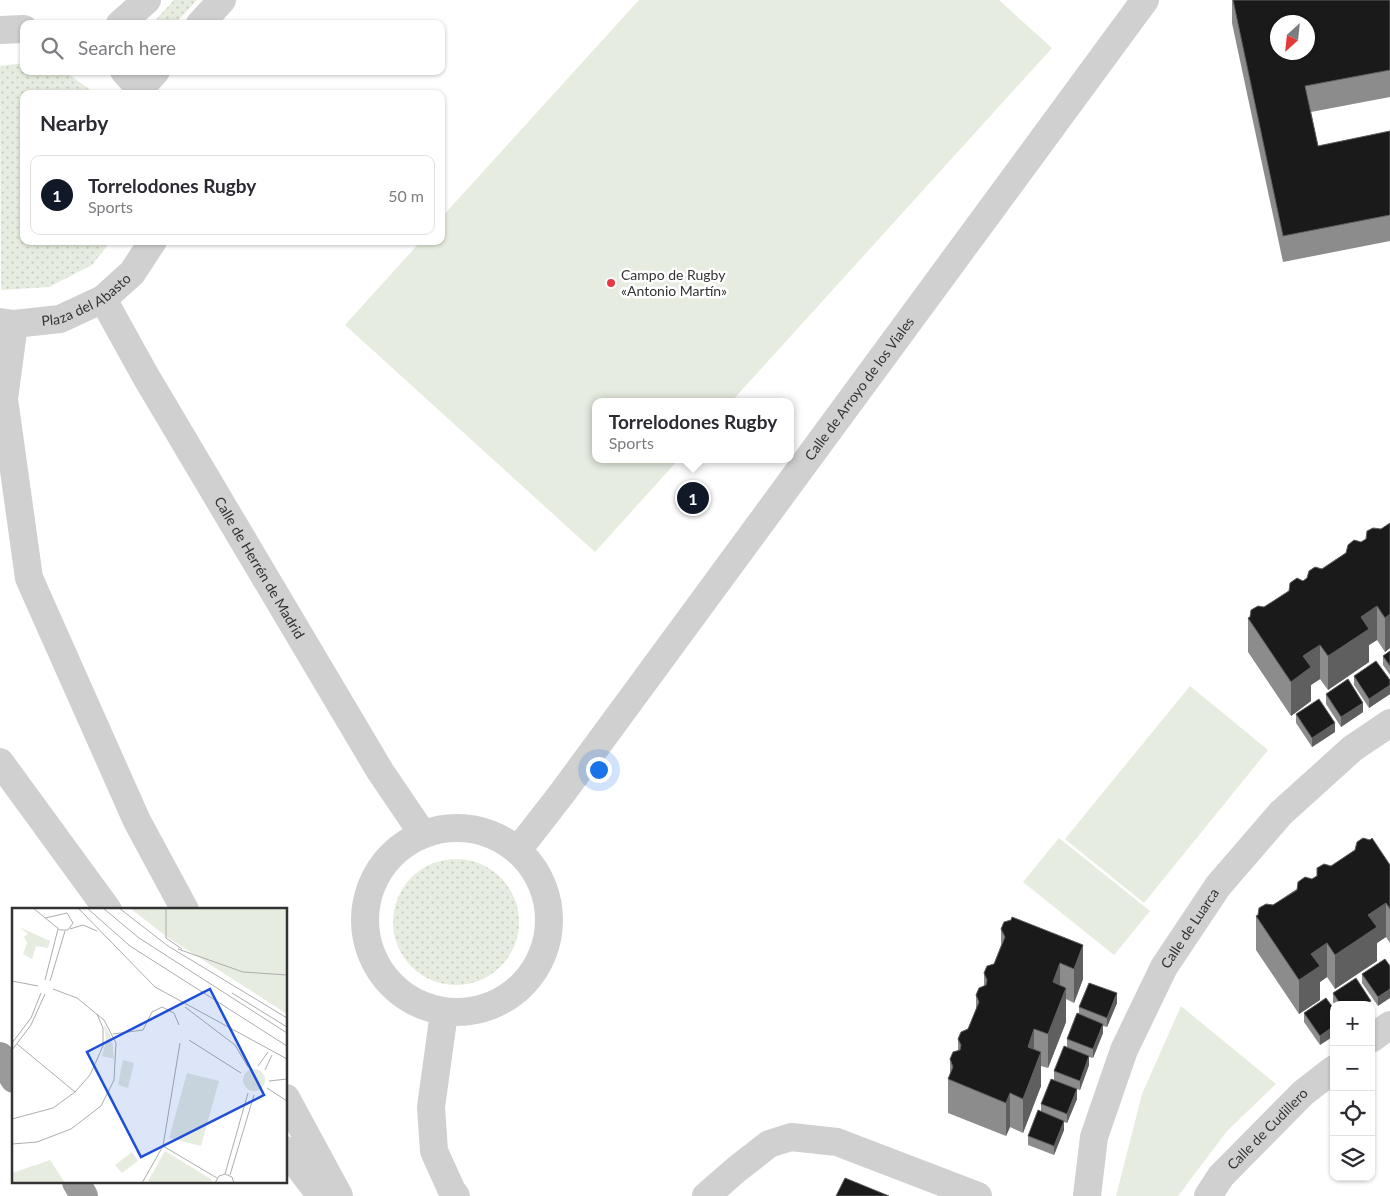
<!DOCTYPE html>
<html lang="en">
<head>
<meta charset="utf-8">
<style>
  body { margin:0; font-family:Lato,sans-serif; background:#f7f7f7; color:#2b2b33 }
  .controls { position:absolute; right:15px; bottom:15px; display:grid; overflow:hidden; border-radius:10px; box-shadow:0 1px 4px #0004 }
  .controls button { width:45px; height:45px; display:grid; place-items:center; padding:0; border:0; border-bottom:1px solid #e1e1e2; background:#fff; color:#2b2b33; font:25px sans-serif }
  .compass { position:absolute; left:1270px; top:15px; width:45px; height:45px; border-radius:50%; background:#fff; box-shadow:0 1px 4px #0004; rotate:207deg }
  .you { position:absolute; left:598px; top:769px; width:18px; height:18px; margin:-12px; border:4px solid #fff; border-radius:50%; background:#1a73e8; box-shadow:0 0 0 8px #1a73e833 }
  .badge { display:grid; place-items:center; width:32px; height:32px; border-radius:50%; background:#111827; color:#fff; font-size:16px; font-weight:700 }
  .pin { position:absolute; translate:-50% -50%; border:2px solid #fff; box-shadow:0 1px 5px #0006 }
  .popup { position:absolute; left:592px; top:398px; width:202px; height:65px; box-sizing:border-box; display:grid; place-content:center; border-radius:10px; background:#fff; filter:drop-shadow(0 1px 4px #0005); font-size:16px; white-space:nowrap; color:#7c7c81 }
  .popup b { font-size:19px; color:#2b2b33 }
  .popup::after { content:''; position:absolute; left:50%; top:100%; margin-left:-10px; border:10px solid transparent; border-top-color:#fff }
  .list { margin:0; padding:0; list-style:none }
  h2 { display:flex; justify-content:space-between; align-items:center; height:65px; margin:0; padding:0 20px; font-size:21px }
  h2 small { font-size:16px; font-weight:400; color:#7c7c81 }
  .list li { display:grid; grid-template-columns:32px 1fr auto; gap:15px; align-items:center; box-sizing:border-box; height:80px; margin:0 10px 10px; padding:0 10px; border:1px solid #e1e1e2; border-radius:10px }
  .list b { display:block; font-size:19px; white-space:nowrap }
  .list p { margin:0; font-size:16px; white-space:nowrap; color:#7c7c81 }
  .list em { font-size:16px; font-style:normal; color:#7c7c81 }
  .icon { flex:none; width:28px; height:28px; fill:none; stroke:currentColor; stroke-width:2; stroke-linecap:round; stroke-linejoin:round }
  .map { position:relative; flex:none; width:1390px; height:1196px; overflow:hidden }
  .search { position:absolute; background:#fff; box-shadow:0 1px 4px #0004; left:20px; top:20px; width:425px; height:55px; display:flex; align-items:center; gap:12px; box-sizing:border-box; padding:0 18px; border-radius:10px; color:#7c7c81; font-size:19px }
  .panel { position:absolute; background:#fff; box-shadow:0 1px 4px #0004; left:20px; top:90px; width:425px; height:155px; border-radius:10px }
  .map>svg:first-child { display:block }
  .grass { fill:#e6ecdf }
  .garden { fill:url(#garden-dots) }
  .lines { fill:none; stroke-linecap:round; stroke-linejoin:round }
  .minor { stroke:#d0d0d0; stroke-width:28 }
  .motorway { stroke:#9a9a9a; stroke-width:28 }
  .wall { fill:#8c8c8c }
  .shaded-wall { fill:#5f5f5f }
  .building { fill:#1a1a1a; stroke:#5f5f5f; fill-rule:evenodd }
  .poi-dot { fill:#e63946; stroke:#fff; stroke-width:2 }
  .labels { text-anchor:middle; stroke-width:5; stroke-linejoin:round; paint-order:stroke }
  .poi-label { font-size:14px; fill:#333; stroke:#fff; text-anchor:start }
  .street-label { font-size:14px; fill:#333; stroke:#fff }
  .inset-road { fill:none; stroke:#adadad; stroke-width:1 }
  .view { fill:#1d4ed8; fill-opacity:0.15; stroke:#1d4ed8; stroke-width:2.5 }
  .inset-edge { fill:none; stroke:#333; stroke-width:2.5 }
</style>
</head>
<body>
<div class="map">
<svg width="1390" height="1196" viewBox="0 0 1390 1196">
  <defs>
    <pattern id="garden-dots" width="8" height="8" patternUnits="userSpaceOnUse" patternTransform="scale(1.25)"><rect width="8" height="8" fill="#e6ecdf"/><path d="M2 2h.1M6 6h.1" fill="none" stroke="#c6cbc0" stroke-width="1.8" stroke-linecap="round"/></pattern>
  </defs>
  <rect width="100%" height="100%" fill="#fff"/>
  <g class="grass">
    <polygon points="639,0 999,0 1052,48 731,402 596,402 596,459 679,459 595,552 345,325 421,241 441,241 441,218"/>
    <polygon points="1190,686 1268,750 1144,903 1065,839"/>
    <polygon points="1059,838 1150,911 1114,955 1023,882"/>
    <polygon points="1181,1006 1276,1084 1227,1131 1178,1196 1116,1196 1142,1094"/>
  </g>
  <g class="garden">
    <polygon points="174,0 197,0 175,24 152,24"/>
    <polygon points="24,63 24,71 60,71 67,73 96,94 24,94 24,241 111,241 92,265 49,287 1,290 0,66"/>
    <circle cx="456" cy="922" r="63"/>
  </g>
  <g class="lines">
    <g class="minor">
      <polyline points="120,24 147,0"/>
      <polyline points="200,24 222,0"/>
      <polyline points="0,30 24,29"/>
      <polyline points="124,71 140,89 143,94"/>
      <polyline points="140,89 156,71"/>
      <path id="s1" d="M103,299L145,375L380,771L422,833"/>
      <path id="s2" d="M0,322L14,324L60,319L103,299L132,273L153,241"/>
      <polyline points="14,324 4,399 29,578 137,821 185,910"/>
      <polyline points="0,762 108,910"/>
      <circle cx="457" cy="920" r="92"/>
      <path id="s3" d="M518,850L563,792L1145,0"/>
      <polyline points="444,1013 431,1107 434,1151 452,1191 456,1196"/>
      <polyline points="1371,1039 1390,1025"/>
      <polyline points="286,1098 339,1196"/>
      <polyline points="286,1150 321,1196"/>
      <polyline points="706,1196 737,1169 769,1144 791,1137 837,1142 978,1196"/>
      <path id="s4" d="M1087,1196L1094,1137L1124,1050L1164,967L1218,886L1281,813L1353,748L1390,723"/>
      <path id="s5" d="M1208,1196L1221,1176L1303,1093L1334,1069"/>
    </g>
    <g class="motorway">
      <polyline points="0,1056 14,1079"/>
      <polyline points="76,1182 84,1196"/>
    </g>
  </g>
  <g class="wall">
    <polygon points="1232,0 1390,0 1390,97 1311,112 1318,146 1390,131 1390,241 1283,262 1232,23"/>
    <polygon points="1390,523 1390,648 1385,652 1377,640 1369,645 1369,662 1328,690 1320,679 1311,685 1311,701 1291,716 1248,652 1248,618"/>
    <polygon points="1390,651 1390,675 1383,665 1383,656"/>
    <polygon points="1354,676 1390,680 1390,694 1369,708 1354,685"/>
    <polygon points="1326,694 1363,712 1341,727 1326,704"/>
    <polygon points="1296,714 1335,732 1312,747 1296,723"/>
    <polygon points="1390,865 1390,943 1386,937 1377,943 1377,961 1335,989 1327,977 1320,982 1320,1000 1299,1014 1256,950 1256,916 1331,866"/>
    <polygon points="1001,929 1083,945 1083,979 1074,1003 1066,999 1066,1022 1048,1068 1041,1066 1041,1086 1023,1133 1010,1127 1006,1136 948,1113 948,1079 950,1074 950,1059 958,1051 958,1039 968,1029 976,1011 976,995 984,986 984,973 994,964 1001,945"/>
    <polygon points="1385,959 1378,1006 1362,983 1362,974"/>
    <polygon points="1333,993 1371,1005 1335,1005 1333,1002"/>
    <polygon points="1326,998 1320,1045 1304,1022 1304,1013"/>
    <polygon points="1117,1003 1107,1027 1103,1026 1103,1033 1093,1058 1089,1057 1089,1065 1080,1090 1077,1089 1077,1099 1067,1123 1064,1122 1064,1130 1054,1155 1028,1145 1028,1136 1041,1112 1041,1104 1054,1080 1054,1071 1067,1047 1067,1039 1079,1014 1079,1007"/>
  </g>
  <g class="shaded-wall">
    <polygon points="1377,606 1377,640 1369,645 1369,662 1328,690 1328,656 1361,617"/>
    <polygon points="1390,614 1390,648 1385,652 1385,618"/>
    <polygon points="1320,645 1320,679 1311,685 1311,701 1291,716 1291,682 1303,656"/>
    <polygon points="1390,685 1390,694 1369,708 1369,699"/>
    <polygon points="1363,703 1363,712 1341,727 1341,717"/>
    <polygon points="1335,723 1335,732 1312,747 1312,738"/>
    <polygon points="1386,903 1386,937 1377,943 1377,961 1335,989 1335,955 1368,915"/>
    <polygon points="1327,943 1327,977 1320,982 1320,1000 1299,1014 1299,980 1311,954"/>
    <polygon points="1083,945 1083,979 1074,1003 1074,969"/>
    <polygon points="1060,963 1060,997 1053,982"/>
    <polygon points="1066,988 1066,1022 1048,1068 1048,1034"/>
    <polygon points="1390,989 1390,998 1378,1006 1378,997"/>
    <polygon points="1117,993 1117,1003 1107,1027 1107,1018"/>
    <polygon points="1103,1024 1103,1033 1093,1058 1093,1049"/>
    <polygon points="1334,1026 1334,1036 1320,1045 1320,1036"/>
    <polygon points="1034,1029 1034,1063 1028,1047"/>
    <polygon points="1041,1052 1041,1086 1023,1133 1023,1099"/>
    <polygon points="1089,1056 1089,1065 1080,1090 1080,1081"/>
    <polygon points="1077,1089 1077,1099 1067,1123 1067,1114"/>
    <polygon points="1010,1093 1010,1127 1006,1136 1006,1103"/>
    <polygon points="1064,1121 1064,1130 1054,1155 1054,1146"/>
  </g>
  <g class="building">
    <path d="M1233,0H1390V70L1305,86L1318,146L1390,131V215L1283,236ZM1278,22H1308V52H1278Z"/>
    <polygon points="1390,523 1390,614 1385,618 1377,606 1361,617 1369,629 1328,656 1320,645 1303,656 1311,667 1291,682 1248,618 1250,617 1251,610 1258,606 1264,607 1289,591 1290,583 1297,578 1303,581 1307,578 1309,571 1315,567 1322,569 1346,553 1348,545 1354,540 1361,542 1366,539 1367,531 1373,528 1381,529"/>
    <polygon points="1390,651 1390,666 1383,656"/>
    <polygon points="1376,661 1390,680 1390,685 1369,699 1354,676"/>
    <polygon points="1348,679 1363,703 1341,717 1326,694"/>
    <polygon points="1319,699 1335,723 1312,738 1296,714"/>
    <polygon points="1363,838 1370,840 1372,838 1390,865 1390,909 1386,903 1368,915 1377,927 1335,955 1327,943 1311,954 1320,966 1299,980 1256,916 1258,915 1259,908 1266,904 1273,905 1297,890 1298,882 1305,877 1312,879 1317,876 1317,868 1324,864 1331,866 1355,850 1357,842"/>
    <polygon points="1012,917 1083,945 1074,969 1060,963 1053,982 1066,988 1048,1034 1034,1029 1028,1047 1041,1052 1023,1099 1010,1093 1006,1103 948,1079 953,1067 950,1059 953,1052 960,1050 961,1045 958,1039 961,1032 968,1029 979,1002 976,995 979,988 986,985 987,980 984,973 987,966 994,964 1005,937 1001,929 1004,922 1011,920"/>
    <polygon points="1385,959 1390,966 1390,989 1378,997 1362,974"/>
    <polygon points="1356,978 1371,1001 1365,1005 1341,1005 1333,993"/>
    <polygon points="1089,983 1117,993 1107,1018 1079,1007"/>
    <polygon points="1326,998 1334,1009 1334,1026 1320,1036 1304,1013"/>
    <polygon points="1077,1013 1103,1024 1093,1049 1067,1039"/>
    <polygon points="1064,1046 1089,1056 1080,1081 1054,1071"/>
    <polygon points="1051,1079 1077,1089 1067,1114 1041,1104"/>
    <polygon points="1038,1110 1064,1121 1054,1146 1028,1136"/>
    <polygon points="845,1178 889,1196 836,1196"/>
  </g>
  <circle class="poi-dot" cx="611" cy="283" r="5"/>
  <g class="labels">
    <g class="poi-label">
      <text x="621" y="280">Campo de Rugby<tspan x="621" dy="16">«Antonio Martín»</tspan></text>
    </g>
    <g class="street-label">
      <text dy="5" stroke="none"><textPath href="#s2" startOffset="92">Plaza del Abasto</textPath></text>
      <text dy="5" stroke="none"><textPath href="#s3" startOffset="574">Calle de Arroyo de los Viales</textPath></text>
      <text dy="5" stroke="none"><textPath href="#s1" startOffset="311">Calle de Herrén de Madrid</textPath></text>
      <text dy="5" stroke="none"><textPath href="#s4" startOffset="290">Calle de Luarca</textPath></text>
      <text dy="5" stroke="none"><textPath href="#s5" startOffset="90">Calle de Cudillero</textPath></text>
    </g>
  </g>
  <g transform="translate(12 908)">
    <rect width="275" height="275" fill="#fff"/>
    <path d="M7,19L38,33L36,40L24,38L20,51L11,46L15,35L12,29L16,26ZM92,116L100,131L102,151L90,148L94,133ZM111,152L122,155L116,180L106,177ZM175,165L207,173L189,238L157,230ZM120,244L126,253L110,265L103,257Z" fill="#e6ecdf"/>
    <path d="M38,252L53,275H0V265Z" fill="#e6ecdf"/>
    <path d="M118,0H275V106L155,29ZM153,243L199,271L200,275H135Z" fill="#e6ecdf"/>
    <path d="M231 172a11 11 0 1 1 22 0a11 11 0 1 1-22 0Z" fill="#e6ecdf"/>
    <path class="inset-road" d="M21,0L48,22H56L61,15L55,5L33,10M66,0L143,79L275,151M75,0L118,38L275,138M91,0L127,30L275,125M107,0L156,38L275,110M154,0V30L170,41M58,21L71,17L85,23M166,41L231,64L275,67M33,72L46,21M0,73L26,78M38,73L53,23M220,85L275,119M173,99L223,137L236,159M101,126L131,122L140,104L150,99L162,105L167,117M177,132L229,165M0,135L19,110L29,85M5,136L63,184M0,142L19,117L33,86M246,158L256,144M253,162L260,147M257,173L275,171M255,180L275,193M0,211L41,200L63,184L78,167L91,138V120L85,106M0,236L25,234L59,221L89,198L102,172L104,135L92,112L65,90L41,81M151,238L205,270M213,266L236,185M218,267L242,187M130,275L151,238L168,135M203,275L207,268L213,266L220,269L222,275"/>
    <path class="view" d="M198,81L252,187L129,249L75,144Z"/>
    <rect width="275" height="275" class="inset-edge"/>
  </g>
</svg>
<div class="controls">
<button>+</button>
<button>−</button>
<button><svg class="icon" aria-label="locate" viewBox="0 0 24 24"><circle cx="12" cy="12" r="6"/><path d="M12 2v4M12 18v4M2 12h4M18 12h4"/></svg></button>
<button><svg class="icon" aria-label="layers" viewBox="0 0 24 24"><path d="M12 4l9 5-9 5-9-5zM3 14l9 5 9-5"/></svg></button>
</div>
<svg class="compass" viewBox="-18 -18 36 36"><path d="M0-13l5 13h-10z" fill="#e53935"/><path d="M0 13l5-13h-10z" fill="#7c7c81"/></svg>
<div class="you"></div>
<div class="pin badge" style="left:693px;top:498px">1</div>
<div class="popup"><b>Torrelodones Rugby</b>Sports</div>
<div class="search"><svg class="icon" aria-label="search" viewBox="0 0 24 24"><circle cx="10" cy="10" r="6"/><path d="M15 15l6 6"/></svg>Search here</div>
<section class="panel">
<h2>Nearby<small></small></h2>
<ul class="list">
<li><span class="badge">1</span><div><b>Torrelodones Rugby</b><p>Sports</p></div><em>50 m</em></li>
</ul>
</section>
</div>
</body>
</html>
